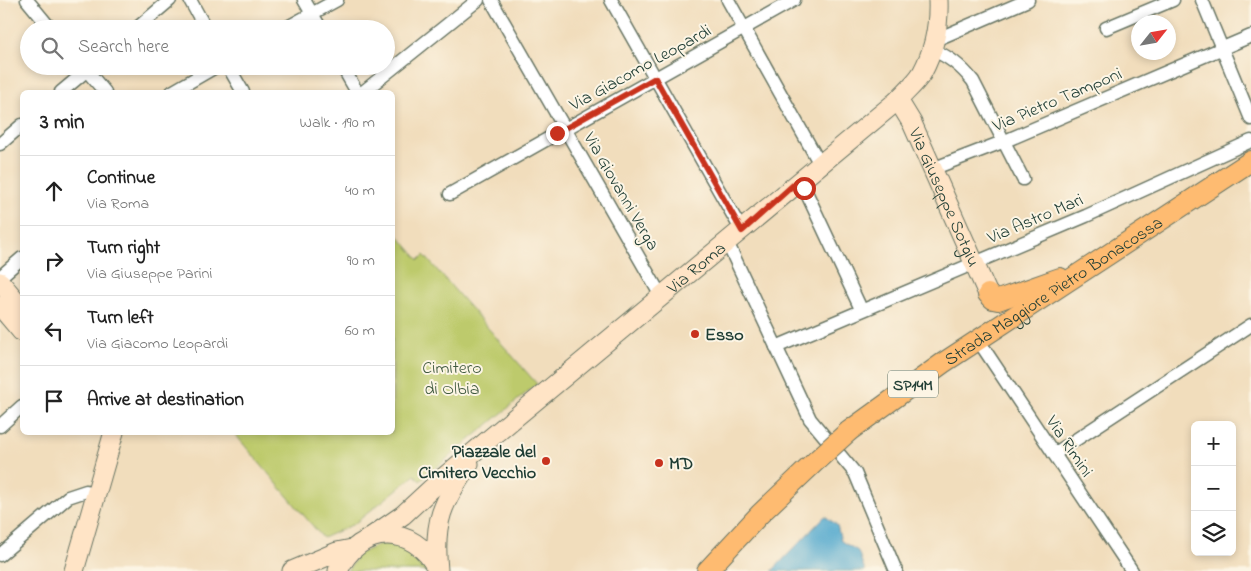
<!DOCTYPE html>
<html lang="en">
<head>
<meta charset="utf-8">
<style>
  body { margin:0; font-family:"Indie Flower",sans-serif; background:#f6f6f6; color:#222 }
  .controls { position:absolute; right:15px; bottom:15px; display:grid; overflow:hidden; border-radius:8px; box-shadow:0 2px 8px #0003 }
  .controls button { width:45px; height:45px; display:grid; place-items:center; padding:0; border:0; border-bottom:1px solid #e0e0e0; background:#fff; color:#222; font:25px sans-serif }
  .compass { position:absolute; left:1131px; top:15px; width:45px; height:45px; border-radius:50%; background:#fff; box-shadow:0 2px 8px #0003; rotate:59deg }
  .stop { position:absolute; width:15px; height:15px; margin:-11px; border:4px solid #c8321e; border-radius:50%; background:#fff }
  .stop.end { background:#c8321e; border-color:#fff; box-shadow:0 1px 5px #0008 }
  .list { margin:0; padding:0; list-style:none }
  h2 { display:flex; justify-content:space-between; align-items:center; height:65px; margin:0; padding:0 20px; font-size:21px }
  h2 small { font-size:16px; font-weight:400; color:#767676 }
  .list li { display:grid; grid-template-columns:32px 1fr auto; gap:15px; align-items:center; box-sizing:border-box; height:70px; padding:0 20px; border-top:1px solid #e0e0e0 }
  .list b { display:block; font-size:19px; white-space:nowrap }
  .list p { margin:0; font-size:16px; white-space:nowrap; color:#767676 }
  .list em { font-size:16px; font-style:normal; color:#767676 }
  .icon { flex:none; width:28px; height:28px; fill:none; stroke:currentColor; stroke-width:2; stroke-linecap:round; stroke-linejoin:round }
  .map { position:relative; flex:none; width:1251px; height:571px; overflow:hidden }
  .search { position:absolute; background:#fff; box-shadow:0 2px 8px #0003; left:20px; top:20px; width:375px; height:55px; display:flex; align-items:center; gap:12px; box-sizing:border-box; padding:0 18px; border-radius:28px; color:#767676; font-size:19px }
  .panel { position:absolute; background:#fff; box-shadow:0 2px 8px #0003; left:20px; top:90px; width:375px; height:345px; border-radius:8px }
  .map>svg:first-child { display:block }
  .green { fill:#bdca6c; stroke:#6e8450 }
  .water { fill:#51a8ce; stroke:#387281 }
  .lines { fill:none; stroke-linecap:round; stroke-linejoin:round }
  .street-casing { stroke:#687564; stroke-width:15 }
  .secondary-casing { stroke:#687564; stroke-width:21 }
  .primary-casing { stroke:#687564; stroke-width:22 }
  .street { stroke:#fff; stroke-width:12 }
  .secondary { stroke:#ffe4c6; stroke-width:19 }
  .primary { stroke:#febb71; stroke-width:20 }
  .primary-bridge-casing { stroke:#687564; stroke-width:22; stroke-linecap:butt }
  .primary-bridge { stroke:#febb71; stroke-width:20 }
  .route { stroke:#c8321e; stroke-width:6 }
  .poi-dot { fill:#c8321e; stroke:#fcf5e5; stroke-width:2 }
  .labels { text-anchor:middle; stroke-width:4; stroke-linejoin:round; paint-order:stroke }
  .shield { fill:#fcf5e5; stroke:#617469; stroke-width:1 }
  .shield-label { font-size:16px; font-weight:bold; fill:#1f3d34 }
  .street-label { font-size:18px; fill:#1f3d34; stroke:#fcf5e5 }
  .poi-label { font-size:18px; font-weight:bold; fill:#1f3d34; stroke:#fcf5e5; text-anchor:start }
  .park-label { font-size:18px; fill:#3f593f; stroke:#fcf5e5 }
</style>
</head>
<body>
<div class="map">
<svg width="1251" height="571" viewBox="0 0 1251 571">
  <rect width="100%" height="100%" fill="#fcf5e5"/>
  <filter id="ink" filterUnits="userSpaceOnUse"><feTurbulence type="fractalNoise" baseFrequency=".02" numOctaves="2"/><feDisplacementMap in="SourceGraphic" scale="10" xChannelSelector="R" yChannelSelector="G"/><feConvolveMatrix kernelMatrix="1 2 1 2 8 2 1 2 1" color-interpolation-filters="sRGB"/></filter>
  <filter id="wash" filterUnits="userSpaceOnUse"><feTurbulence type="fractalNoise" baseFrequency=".0096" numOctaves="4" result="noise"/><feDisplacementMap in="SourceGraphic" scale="20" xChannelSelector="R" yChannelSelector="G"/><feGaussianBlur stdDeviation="1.12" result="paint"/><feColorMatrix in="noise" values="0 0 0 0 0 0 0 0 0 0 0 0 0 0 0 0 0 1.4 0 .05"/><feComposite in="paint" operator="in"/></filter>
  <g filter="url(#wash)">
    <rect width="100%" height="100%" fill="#f1ddbc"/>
    <g class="green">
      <polygon points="393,230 419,260 424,255 537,384 420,481 415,475 354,524 323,538 234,433 392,432"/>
      <path d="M380,544C404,544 415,551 428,571H347L359,554Z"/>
    </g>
    <polygon class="water" points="825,516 837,525 841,541 858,551 865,571 772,571"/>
  </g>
  <g filter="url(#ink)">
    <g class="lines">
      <g class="street-casing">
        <g id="street">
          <polyline points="27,0 51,29"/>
          <polyline points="190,0 206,29"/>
          <polyline points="304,0 321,29"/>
          <polyline points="491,0 661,296"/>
          <polyline points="611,0 742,231"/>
          <polyline points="728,0 820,164"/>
          <polyline points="1202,0 1251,119"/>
          <polyline points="1106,28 1173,0"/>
          <polyline points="136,29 170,0"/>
          <polyline points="284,29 337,0"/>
          <polyline points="935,40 1028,0"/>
          <path d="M932,50C949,56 961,66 973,81L1023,179"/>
          <polyline points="83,66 105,92"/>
          <polyline points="228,66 243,92"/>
          <polyline points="342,66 357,92"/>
          <polyline points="61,92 92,66"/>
          <polyline points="172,92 217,66"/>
          <polyline points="363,92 478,0"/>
          <polyline points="0,144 22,125"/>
          <polyline points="932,169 1005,141 1251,36"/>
          <polyline points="800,179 861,309"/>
          <polyline points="450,194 794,0"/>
          <polyline points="727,242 810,419 855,473 896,571"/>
          <polyline points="0,277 22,258"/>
          <polyline points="978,340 1132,571"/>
          <polyline points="776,347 1086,216 1251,141"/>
          <polyline points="0,426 22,406"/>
          <polyline points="1054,454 1251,325"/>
          <polyline points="0,555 68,497 86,491 97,494"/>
        </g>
      </g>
      <g class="secondary-casing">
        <g id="secondary">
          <path id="s1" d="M898,100L912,123L988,294"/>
          <polyline points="0,282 22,308"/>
          <polyline points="0,306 22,332"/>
          <path id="s2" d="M368,539L403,515L444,477L517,416L898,100C905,92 916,83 922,73C934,51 939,25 938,0"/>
          <path d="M438,570C433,521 442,503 469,464"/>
          <polyline points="74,571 114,432"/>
          <polyline points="292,571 337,552 352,549"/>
          <path d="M338,571C359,524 414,523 437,569"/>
        </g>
      </g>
      <g class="primary-casing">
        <g id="primary">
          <polyline points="988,294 993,299 998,300 1060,278"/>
          <path id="s3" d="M849,431L943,363L1251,161"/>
          <polyline points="707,571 760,514 817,460"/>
        </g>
      </g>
      <use href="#street" class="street"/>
      <use href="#secondary" class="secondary"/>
      <use href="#primary" class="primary"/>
      <g class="primary-bridge-casing">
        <polyline id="primary-bridge" points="817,460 849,431"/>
      </g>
      <use href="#primary-bridge" class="primary-bridge"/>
    </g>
  </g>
  <g class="lines" filter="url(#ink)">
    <polyline class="route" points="557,133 655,78 742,231 800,179 804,188"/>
  </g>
  <g class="poi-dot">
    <circle cx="695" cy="334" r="5"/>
    <circle cx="546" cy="461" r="5"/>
    <circle cx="659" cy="463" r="5"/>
  </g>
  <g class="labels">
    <rect class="shield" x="888" y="370.5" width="50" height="27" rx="4"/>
    <g class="shield-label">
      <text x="913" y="390">SP14M</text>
    </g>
    <g class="street-label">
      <text transform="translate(640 67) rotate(-29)" y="6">Via Giacomo Leopardi</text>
      <text transform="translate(1057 99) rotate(-23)" y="6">Via Pietro Tamponi</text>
      <text transform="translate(622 191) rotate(60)" y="6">Via Giovanni Verga</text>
      <text dy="6" stroke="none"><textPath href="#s1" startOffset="108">Via Giuseppe Sotgiu</textPath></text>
      <text transform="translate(1035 218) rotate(-23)" y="6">Via Astro Mari</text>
      <text dy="6" stroke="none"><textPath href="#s2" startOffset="426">Via Roma</textPath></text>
      <text dy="6" stroke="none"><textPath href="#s3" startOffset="248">Strada Maggiore Pietro Bonacossa</textPath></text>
      <text transform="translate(1070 446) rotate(56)" y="6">Via Rimini</text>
    </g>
    <g class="poi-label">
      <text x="705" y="340">Esso</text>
      <text x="536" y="457" text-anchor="end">Piazzale del<tspan x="536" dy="21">Cimitero Vecchio</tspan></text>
      <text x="669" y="469">MD</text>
    </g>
    <g class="park-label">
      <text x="452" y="373">Cimitero<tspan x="452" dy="21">di Olbia</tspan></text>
    </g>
  </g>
</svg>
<div class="controls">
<button>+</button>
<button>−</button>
<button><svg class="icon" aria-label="layers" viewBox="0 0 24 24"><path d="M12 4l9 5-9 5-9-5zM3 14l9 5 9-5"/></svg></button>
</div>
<svg class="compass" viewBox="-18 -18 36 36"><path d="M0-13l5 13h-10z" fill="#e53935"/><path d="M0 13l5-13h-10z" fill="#767676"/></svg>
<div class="stop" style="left:804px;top:188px"></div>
<div class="stop end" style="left:557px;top:133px"></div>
<div class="search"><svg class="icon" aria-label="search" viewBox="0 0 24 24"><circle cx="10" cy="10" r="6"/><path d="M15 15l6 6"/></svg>Search here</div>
<section class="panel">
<h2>3 min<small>Walk · 190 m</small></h2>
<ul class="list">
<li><svg class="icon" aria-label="ahead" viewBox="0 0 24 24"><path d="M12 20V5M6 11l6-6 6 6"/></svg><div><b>Continue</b><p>Via Roma</p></div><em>40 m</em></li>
<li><svg class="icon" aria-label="right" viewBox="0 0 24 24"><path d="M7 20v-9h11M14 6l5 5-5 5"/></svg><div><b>Turn right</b><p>Via Giuseppe Parini</p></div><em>90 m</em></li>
<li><svg class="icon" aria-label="left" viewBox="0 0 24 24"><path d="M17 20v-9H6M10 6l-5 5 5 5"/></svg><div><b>Turn left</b><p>Via Giacomo Leopardi</p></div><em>60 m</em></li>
<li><svg class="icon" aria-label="arrive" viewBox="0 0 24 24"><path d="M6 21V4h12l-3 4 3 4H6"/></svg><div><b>Arrive at destination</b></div></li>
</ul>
</section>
</div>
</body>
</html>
